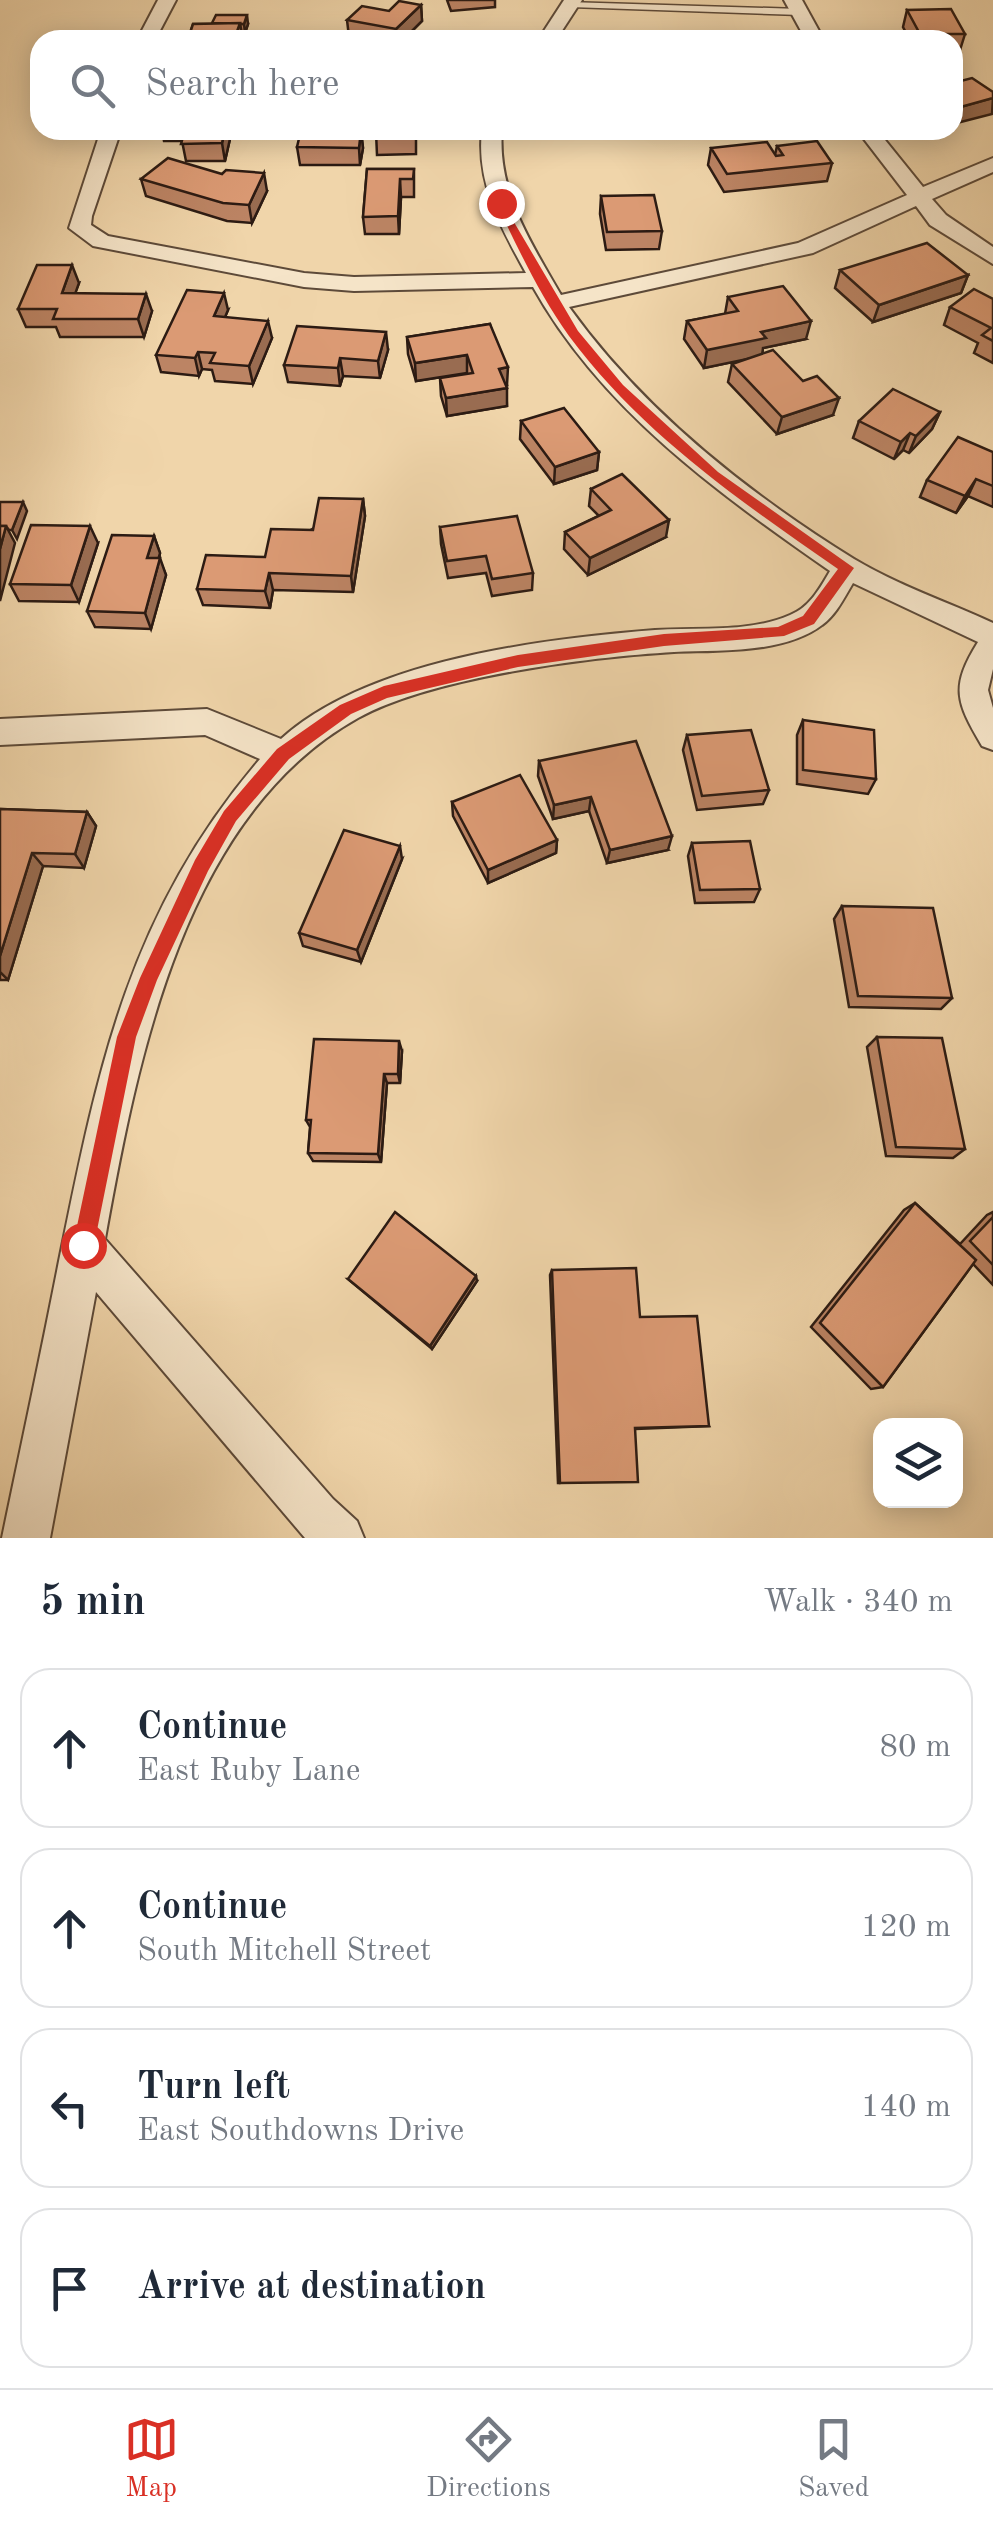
<!DOCTYPE html>
<html lang="en">
<head>
<meta charset="utf-8">
<style>
  body { margin:0; font-family:"Old Standard TT",serif; background:#f2f2f3; color:#1f2937 }
  .controls { position:absolute; right:30px; bottom:30px; display:grid; overflow:hidden; border-radius:20px; box-shadow:0 5px 25px #0003 }
  .controls button { width:90px; height:90px; display:grid; place-items:center; padding:0; border:0; border-bottom:2px solid #e0e1e3; background:#fff; color:#1f2937; font:50px sans-serif }
  .stop { position:absolute; width:30px; height:30px; margin:-22px; border:8px solid #d93025; border-radius:50%; background:#fff }
  .stop.end { background:#d93025; border-color:#fff; box-shadow:0 2px 10px #0008 }
  .list { margin:0; padding:0; list-style:none }
  h2 { display:flex; justify-content:space-between; align-items:center; height:130px; margin:0; padding:0 40px; font-size:42px }
  h2 small { font-size:32px; font-weight:400; color:#747a83 }
  .list li { display:grid; grid-template-columns:65px 1fr auto; gap:30px; align-items:center; box-sizing:border-box; height:160px; margin:0 20px 20px; padding:0 20px; border:2px solid #e0e1e3; border-radius:30px }
  .list b { display:block; font-size:38px; white-space:nowrap }
  .list p { margin:0; font-size:32px; white-space:nowrap; color:#747a83 }
  .list em { font-size:32px; font-style:normal; color:#747a83 }
  .icon { flex:none; width:55px; height:55px; fill:none; stroke:currentColor; stroke-width:2; stroke-linecap:round; stroke-linejoin:round }
  .map { position:relative; flex:none; width:993px; height:1538px; overflow:hidden }
  .search { position:absolute; background:#fff; box-shadow:0 5px 25px #0003; left:30px; right:30px; top:30px; height:110px; display:flex; align-items:center; gap:25px; box-sizing:border-box; padding:0 35px; border-radius:30px; color:#747a83; font-size:38px }
  .sheet { height:850px; background:#fff }
  nav { display:flex; justify-content:space-around; align-items:center; box-sizing:border-box; height:140px; border-top:2px solid #e0e1e3; background:#fff; font-size:28px; color:#747a83 }
  nav a { display:grid; justify-items:center; gap:5px }
  nav .on { color:#d93025 }
  .map>svg:first-child { display:block }
  .lines { fill:none; stroke-linecap:round; stroke-linejoin:round }
  .lane-casing { stroke:#5d4a39; stroke-width:3 }
  .street-casing { stroke:#5d4a39; stroke-width:4 }
  .lane { fill:#f5e4c8; fill-rule:evenodd }
  .street { fill:#f5e4c8; fill-rule:evenodd }
  .wall { fill:#bc8464; stroke:#2c1b13; stroke-width:2.5 }
  .shaded-wall { fill:#996c51; stroke:#2c1b13; stroke-width:2.5 }
  .building { fill:#db9a74; stroke:#2c1b13; stroke-width:2.5 }
  .route { fill:#d93025 }
</style>
</head>
<body>
<div class="map">
<svg width="993" height="1538" viewBox="0 0 993 1538">
  <rect width="100%" height="100%" fill="#f0d5aa"/>
  <filter id="stains"><feTurbulence type="fractalNoise" baseFrequency=".002" numOctaves="4"/><feColorMatrix values="0 0 0 0 .2 0 0 0 0 .09 0 0 0 0 .02 0 0 0 .5 -.17"/></filter>
  <radialGradient id="worn" r=".72"><stop offset=".6" stop-color="#630" stop-opacity="0"/><stop offset="1" stop-color="#630" stop-opacity=".3"/></radialGradient>
  <g class="lines">
    <g class="lane-casing">
      <polygon id="lane" points="567,2 800,9 805,12 800,15 570,7 565,4"/>
    </g>
    <g class="street-casing">
      <g id="street">
        <polygon points="158,0 176,0 155,40 137,40"/>
        <polygon points="564,0 582,0 556,40 538,40"/>
        <polygon points="784,0 802,0 824,40 806,40"/>
        <path d="M101,130H121L92,216L91,225L108,236L304,273L354,277L526,273C501,228 476,183 482,130H502C497,192 531,243 561,295L798,243L907,195L857,130H877L923,187L993,158V172L932,199L946,215L993,247V264L930,225L916,206L813,253L569,307C643,410 746,492 854,559C897,585 948,602 993,623V669L988,690L993,708V750L982,746C956,702 950,687 978,642L853,583C844,598 836,615 822,625C784,654 719,650 674,652C589,657 432,677 358,718C184,815 137,1060 105,1239L333,1499L357,1521L364,1538H305L96,1292L50,1538H2C21,1446 41,1354 59,1261C98,1068 128,914 260,759L205,735L0,745V719L207,709L281,739C368,660 541,639 655,630C698,627 750,633 790,615C810,607 820,588 830,571C718,493 601,409 533,287L354,291L304,287L93,246L69,228Z"/>
      </g>
    </g>
    <use href="#lane" class="lane"/>
    <use href="#street" class="street"/>
  </g>
  <g class="wall">
    <polygon points="447,0 495,0 495,7 451,11"/>
    <polygon points="421,5 422,21 403,40 366,40 349,37 347,20"/>
    <polygon points="907,10 965,34 960,50 953,50 953,40 910,40 903,27"/>
    <polygon points="193,24 248,24 245,33 242,33 243,40 190,40 189,36"/>
    <polygon points="162,130 232,130 225,161 186,161 182,141 164,141"/>
    <polygon points="358,130 416,130 416,154 377,155 376,132 361,132 363,148 360,165 300,165 297,147"/>
    <polygon points="777,146 832,163 827,181 724,192 708,165 711,148 775,155"/>
    <polygon points="367,169 414,169 414,197 401,197 399,234 365,234 363,217"/>
    <polygon points="141,179 267,191 252,223 227,221 146,196"/>
    <polygon points="601,196 662,231 659,249 606,250 600,214"/>
    <polygon points="840,270 968,275 961,293 873,322 835,288"/>
    <polygon points="79,283 75,293 152,311 144,337 60,337 56,327 26,327 18,309"/>
    <polygon points="728,297 806,339 763,348 762,354 833,415 777,434 728,382 732,364 751,358 704,368 684,339 687,321 725,314"/>
    <polygon points="993,299 993,363 974,353 978,343 944,325 950,307"/>
    <polygon points="228,310 225,317 272,338 253,384 215,381 212,370 202,369 199,376 161,372 156,355"/>
    <polygon points="490,324 507,385 506,385 507,406 447,416 441,396 440,378 467,373 416,381 408,354 407,337"/>
    <polygon points="388,350 380,378 343,376 340,386 288,382 284,365"/>
    <polygon points="940,412 932,429 909,453 903,450 894,459 853,438 859,421"/>
    <polygon points="521,421 599,452 597,470 554,484 520,439"/>
    <polygon points="993,452 993,507 968,496 956,513 920,497 927,480"/>
    <polygon points="591,489 666,537 588,575 564,549 565,532 599,516 589,506"/>
    <polygon points="363,499 365,516 353,592 273,590 270,608 203,605 197,589 265,557"/>
    <polygon points="440,527 533,573 532,590 492,596 486,573 448,578 441,544"/>
    <polygon points="154,536 160,553 159,558 166,575 151,629 95,627 87,611"/>
    <polygon points="98,543 79,602 19,601 10,584"/>
    <polygon points="803,720 876,779 868,794 797,784 797,735"/>
    <polygon points="687,735 769,790 763,804 697,810 683,750"/>
    <polygon points="539,761 668,850 607,863 589,811 553,819 538,776"/>
    <polygon points="452,802 557,840 556,853 488,883 453,816"/>
    <polygon points="0,809 87,812 96,826 84,868 43,866 8,980 0,980"/>
    <polygon points="692,843 760,889 754,902 695,903 688,856"/>
    <polygon points="402,859 361,962 303,946 299,933"/>
    <polygon points="842,906 952,998 941,1009 849,1007 834,919"/>
    <polygon points="877,1037 965,1149 953,1158 886,1156 867,1047"/>
    <polygon points="402,1051 400,1083 387,1083 381,1162 313,1161 308,1153 310,1127 306,1120"/>
    <polygon points="915,1203 960,1244 987,1215 993,1212 993,1285 973,1264 883,1387 871,1389 811,1327 904,1210"/>
    <polygon points="552,1270 640,1317 709,1426 635,1429 560,1483 558,1483 550,1275"/>
    <polygon points="348,1279 477,1281 432,1349"/>
  </g>
  <g class="shaded-wall">
    <polygon points="421,5 422,21 403,40 397,40 396,29"/>
    <polygon points="247,15 248,24 245,33 244,24"/>
    <polygon points="240,23 243,40 234,40"/>
    <polygon points="993,98 992,114 953,124 957,108"/>
    <polygon points="225,130 232,130 225,161 222,143"/>
    <polygon points="361,131 363,148 360,165 359,148"/>
    <polygon points="264,173 267,191 252,223 249,205"/>
    <polygon points="400,179 401,197 399,234 398,216"/>
    <polygon points="72,265 79,283 69,311 62,293"/>
    <polygon points="968,275 961,293 873,322 879,305"/>
    <polygon points="224,293 228,310 218,334 214,316"/>
    <polygon points="146,294 152,311 144,337 138,319"/>
    <polygon points="268,321 272,338 253,384 249,366"/>
    <polygon points="811,321 806,339 763,348 762,356 704,368 707,350 761,332"/>
    <polygon points="386,332 388,350 380,378 378,361"/>
    <polygon points="198,352 202,369 199,376 195,358"/>
    <polygon points="467,355 467,373 416,381 415,363"/>
    <polygon points="340,358 343,376 340,386 338,368"/>
    <polygon points="508,367 507,385 499,386 499,369"/>
    <polygon points="507,388 507,406 447,416 446,398"/>
    <polygon points="839,398 833,415 777,434 782,417"/>
    <polygon points="940,412 932,429 909,453 916,436"/>
    <polygon points="910,433 903,450 894,459 901,442"/>
    <polygon points="599,452 597,470 554,484 555,467"/>
    <polygon points="976,479 968,496 956,513 965,496"/>
    <polygon points="363,499 365,516 353,592 351,576"/>
    <polygon points="23,502 27,511 17,539 12,530"/>
    <polygon points="669,520 666,537 588,575 590,558"/>
    <polygon points="6,526 15,543 0,601 0,549"/>
    <polygon points="90,526 98,543 79,602 71,585"/>
    <polygon points="154,536 160,553 154,575 147,558"/>
    <polygon points="160,558 166,575 151,629 145,613"/>
    <polygon points="269,573 273,590 270,608 265,591"/>
    <polygon points="591,797 589,811 553,819 554,805"/>
    <polygon points="87,812 96,826 84,868 75,854"/>
    <polygon points="672,836 668,850 607,863 610,850"/>
    <polygon points="557,840 556,853 488,883 488,870"/>
    <polygon points="400,846 402,859 361,962 357,950"/>
    <polygon points="32,853 43,866 8,980 0,972 0,956"/>
    <polygon points="399,1041 402,1051 400,1083 398,1074"/>
    <polygon points="384,1074 387,1083 381,1162 378,1154"/>
    <polygon points="476,1276 477,1281 432,1349 430,1346"/>
  </g>
  <g class="building">
    <polygon points="399,1 421,5 396,29 347,20 362,6 389,11"/>
    <polygon points="951,9 965,34 920,34 907,10"/>
    <polygon points="216,15 247,15 244,24 212,23"/>
    <polygon points="240,23 234,40 199,40 200,36 189,36 193,24"/>
    <polygon points="711,35 750,35 752,40 712,40"/>
    <polygon points="972,78 993,92 993,98 957,108 953,105 953,83"/>
    <polygon points="185,130 225,130 222,143 181,144"/>
    <polygon points="301,130 351,130 361,131 359,148 297,147"/>
    <rect x="376" y="130" width="39" height="7"/>
    <polygon points="817,141 832,163 727,174 711,148 767,142 776,156 783,155 777,146"/>
    <polygon points="168,158 222,174 226,170 264,173 249,205 223,203 141,179"/>
    <polygon points="367,169 414,169 413,179 400,179 398,216 363,217"/>
    <polygon points="654,195 662,231 607,232 601,196"/>
    <polygon points="927,243 968,275 879,305 840,270"/>
    <polygon points="37,265 72,265 62,293 146,294 138,319 53,319 57,309 18,309"/>
    <polygon points="783,286 811,321 761,332 766,338 707,350 687,321 738,311 728,297"/>
    <polygon points="974,289 993,299 993,341 982,335 991,328 950,307"/>
    <polygon points="187,290 224,293 214,316 268,321 249,366 210,363 215,353 198,352 195,358 156,355"/>
    <polygon points="490,324 508,367 499,369 507,388 446,398 440,378 473,373 467,355 415,363 407,337"/>
    <polygon points="297,326 386,332 378,361 340,358 338,368 284,365"/>
    <polygon points="773,350 803,381 817,376 839,398 782,417 732,364"/>
    <polygon points="893,389 940,412 916,436 910,433 901,442 859,421"/>
    <polygon points="564,408 599,452 555,467 521,421"/>
    <polygon points="958,437 993,452 993,486 976,479 965,496 927,480"/>
    <polygon points="622,474 669,520 590,558 565,532 611,510 591,489"/>
    <polygon points="319,498 363,499 351,576 269,573 265,591 197,589 206,555 265,557 271,529 313,530"/>
    <polygon points="0,502 23,502 12,530 9,530 6,526 0,526"/>
    <polygon points="517,516 533,573 492,579 486,556 447,561 440,527"/>
    <polygon points="31,525 90,526 71,585 10,584"/>
    <polygon points="0,526 6,526 0,549"/>
    <polygon points="112,535 154,536 147,558 160,558 145,613 87,611"/>
    <polygon points="803,720 874,730 876,779 803,770"/>
    <polygon points="751,730 769,790 702,796 687,735"/>
    <polygon points="636,741 672,836 610,850 591,797 554,805 539,761"/>
    <polygon points="520,775 557,840 488,870 452,802"/>
    <polygon points="0,809 87,812 75,854 32,853 0,956"/>
    <polygon points="344,830 400,846 357,950 299,933"/>
    <polygon points="750,841 760,889 700,890 692,843"/>
    <polygon points="842,906 933,908 952,998 858,996"/>
    <polygon points="877,1037 942,1038 965,1149 896,1147"/>
    <polygon points="314,1039 399,1041 398,1074 384,1074 378,1154 308,1153 311,1120 306,1120"/>
    <polygon points="915,1203 976,1260 883,1387 820,1323"/>
    <polygon points="395,1212 476,1276 430,1346 348,1279"/>
    <polygon points="993,1217 993,1265 970,1241"/>
    <polygon points="636,1268 640,1317 697,1316 709,1426 635,1428 638,1482 560,1483 552,1270"/>
  </g>
  <path class="route" d="M501,200L578,331L623,385L718,472L854,568L814,624L784,636L664,646L518,667L387,698L351,714L289,759L236,821L208,871L157,980L136,1037L94,1245L91,1252L83,1255L76,1252L73,1245L117,1037L140,978L195,860L224,811L277,749L340,705L384,686L518,655L664,634L778,627L803,616L838,569C740,501 641,433 569,336C539,294 518,248 496,203Z"/>
  <rect width="100%" height="100%" filter="url(#stains)"/>
  <rect width="100%" height="100%" fill="url(#worn)"/>
</svg>
<div class="controls">
<button><svg class="icon" aria-label="layers" viewBox="0 0 24 24"><path d="M12 4l9 5-9 5-9-5zM3 14l9 5 9-5"/></svg></button>
</div>
<div class="stop" style="left:83px;top:1245px"></div>
<div class="stop end" style="left:501px;top:203px"></div>
<div class="search"><svg class="icon" aria-label="search" viewBox="0 0 24 24"><circle cx="10" cy="10" r="6"/><path d="M15 15l6 6"/></svg>Search here</div>
</div>
<section class="sheet">
<h2>5 min<small>Walk · 340 m</small></h2>
<ul class="list">
<li><svg class="icon" aria-label="ahead" viewBox="0 0 24 24"><path d="M12 20V5M6 11l6-6 6 6"/></svg><div><b>Continue</b><p>East Ruby Lane</p></div><em>80 m</em></li>
<li><svg class="icon" aria-label="ahead" viewBox="0 0 24 24"><path d="M12 20V5M6 11l6-6 6 6"/></svg><div><b>Continue</b><p>South Mitchell Street</p></div><em>120 m</em></li>
<li><svg class="icon" aria-label="left" viewBox="0 0 24 24"><path d="M17 20v-9H6M10 6l-5 5 5 5"/></svg><div><b>Turn left</b><p>East Southdowns Drive</p></div><em>140 m</em></li>
<li><svg class="icon" aria-label="arrive" viewBox="0 0 24 24"><path d="M6 21V4h12l-3 4 3 4H6"/></svg><div><b>Arrive at destination</b></div></li>
</ul>
</section>
<nav>
<a class="on"><svg class="icon" aria-label="map" viewBox="0 0 24 24"><path d="M3 6l6-2 6 2 6-2v14l-6 2-6-2-6 2zM9 4v14M15 6v14"/></svg>Map</a>
<a><svg class="icon" aria-label="directions" viewBox="0 0 24 24"><path d="M12 3l9 9-9 9-9-9zM9 14v-3h6M13 9l2 2-2 2"/></svg>Directions</a>
<a><svg class="icon" aria-label="saved" viewBox="0 0 24 24"><path d="M7 4h10v16l-5-4-5 4z"/></svg>Saved</a>
</nav>
</body>
</html>
